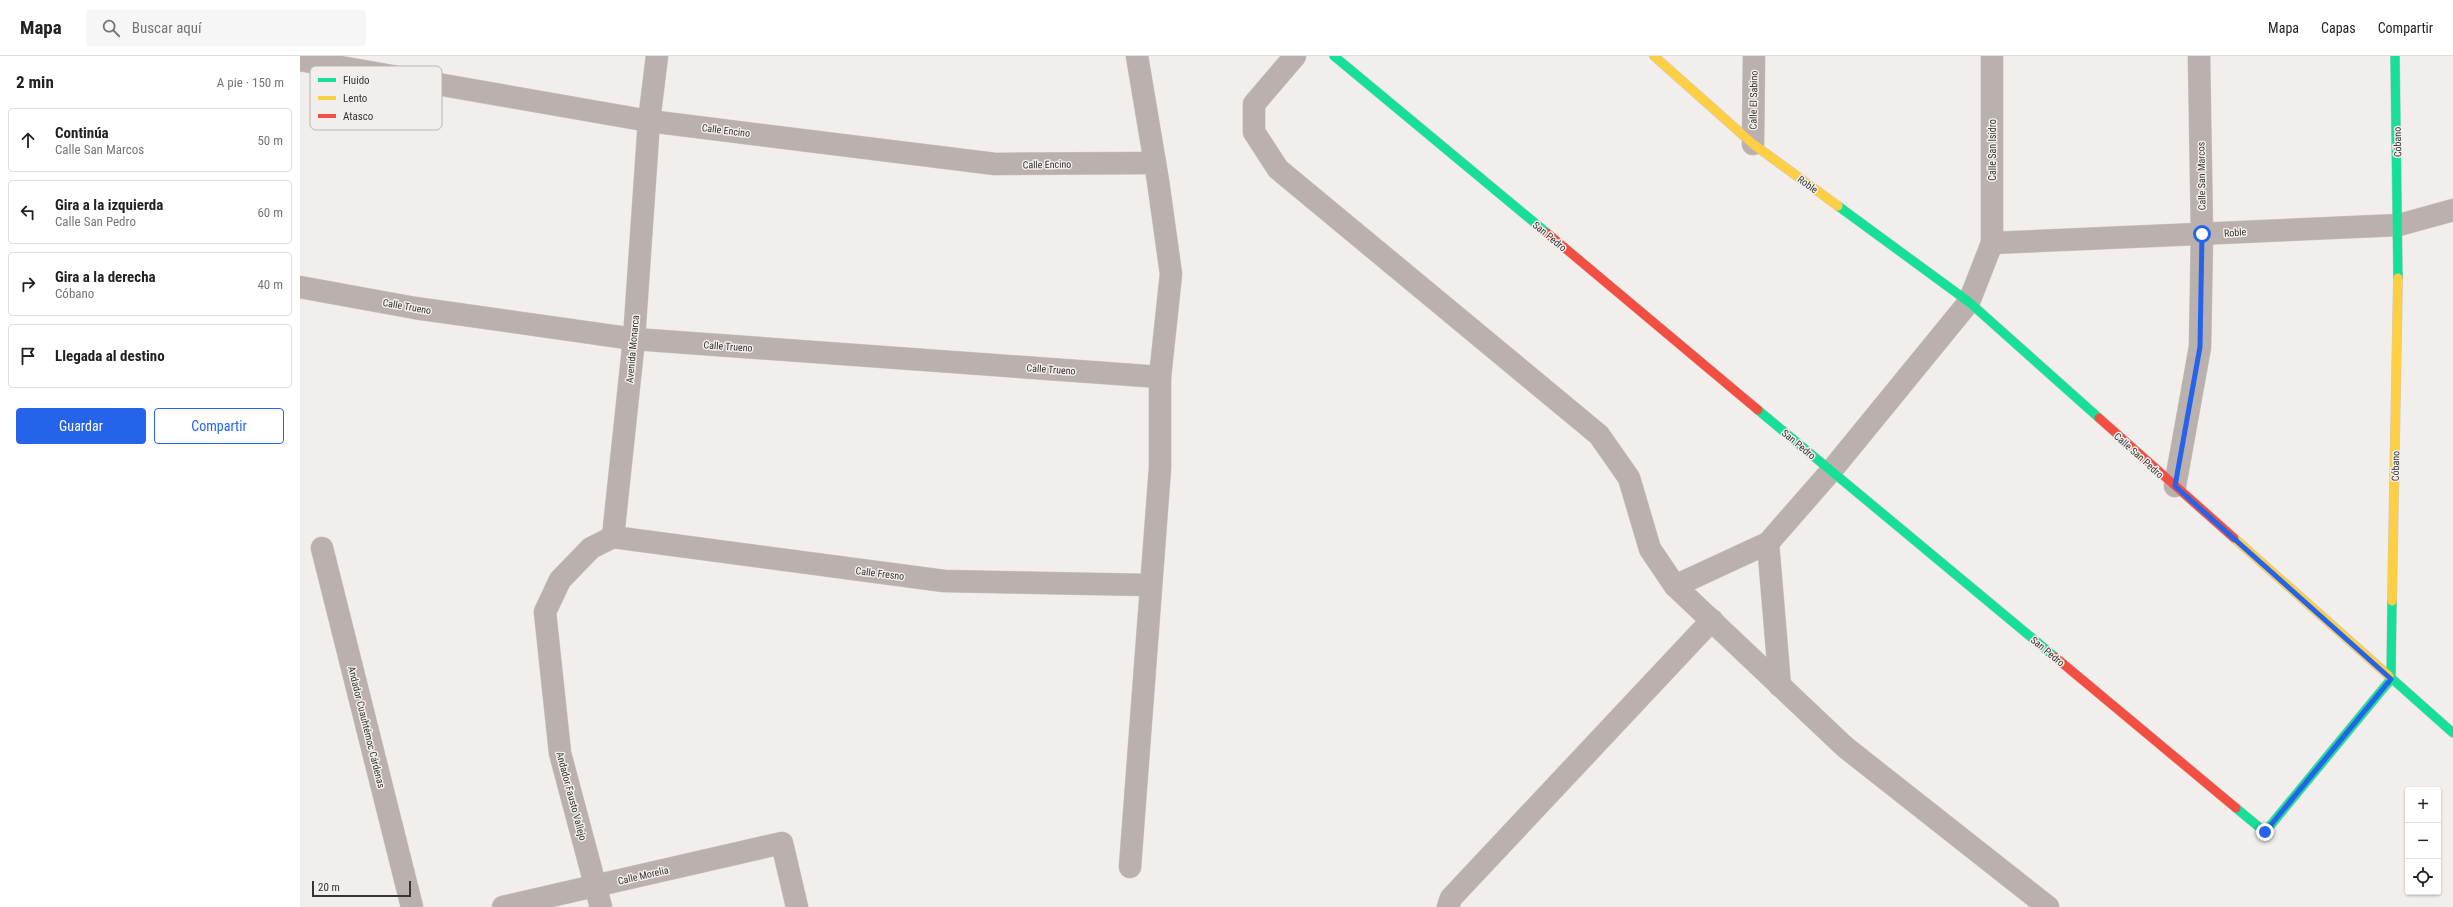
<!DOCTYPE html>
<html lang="es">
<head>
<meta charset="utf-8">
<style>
  body { margin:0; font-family:"Roboto Condensed",sans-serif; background:#f6f6f6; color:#222 }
  .controls { position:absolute; right:12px; bottom:12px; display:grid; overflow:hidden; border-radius:4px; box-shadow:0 1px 3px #0004 }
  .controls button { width:36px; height:36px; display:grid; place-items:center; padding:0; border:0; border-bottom:1px solid #e0e0e0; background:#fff; color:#222; font:20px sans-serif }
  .scale { position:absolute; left:12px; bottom:10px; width:99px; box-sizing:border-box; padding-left:4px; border:2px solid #373534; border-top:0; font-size:11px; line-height:14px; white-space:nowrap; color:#373534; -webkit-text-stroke:3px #f2eeeb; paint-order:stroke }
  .stop { position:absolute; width:12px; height:12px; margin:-9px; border:3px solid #2563eb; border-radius:50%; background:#fff }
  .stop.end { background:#2563eb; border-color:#fff; box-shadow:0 1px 4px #0008 }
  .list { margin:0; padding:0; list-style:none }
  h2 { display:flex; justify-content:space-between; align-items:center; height:52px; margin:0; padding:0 16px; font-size:17px }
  h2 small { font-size:13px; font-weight:400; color:#767676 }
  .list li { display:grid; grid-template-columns:26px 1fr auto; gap:12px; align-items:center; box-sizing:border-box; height:64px; margin:0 8px 8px; padding:0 8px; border:1px solid #e0e0e0; border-radius:4px }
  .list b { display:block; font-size:15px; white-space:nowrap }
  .list p { margin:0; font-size:13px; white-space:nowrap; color:#767676 }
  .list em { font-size:13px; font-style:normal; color:#767676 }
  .actions { display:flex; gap:8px; padding:12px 16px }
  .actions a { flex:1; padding:9px 0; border:1px solid #2563eb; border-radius:4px; text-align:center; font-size:14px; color:#2563eb }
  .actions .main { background:#2563eb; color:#fff }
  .icon { flex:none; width:22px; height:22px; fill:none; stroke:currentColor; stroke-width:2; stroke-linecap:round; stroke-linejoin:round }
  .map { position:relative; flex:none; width:2153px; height:851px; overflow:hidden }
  header { display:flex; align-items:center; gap:24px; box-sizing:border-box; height:56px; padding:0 20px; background:#fff; border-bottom:1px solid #e0e0e0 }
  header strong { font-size:19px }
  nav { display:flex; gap:22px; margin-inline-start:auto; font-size:14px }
  .search { width:280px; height:36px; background:#f6f6f6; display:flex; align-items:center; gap:10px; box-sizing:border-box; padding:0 14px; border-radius:4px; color:#767676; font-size:15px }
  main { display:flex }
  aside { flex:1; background:#fff }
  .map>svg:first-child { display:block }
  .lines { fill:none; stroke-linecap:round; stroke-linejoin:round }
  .street-casing { stroke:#cbc9c8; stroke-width:23 }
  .fast-casing { stroke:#cbc9c8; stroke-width:10 }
  .slow-casing { stroke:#cbc9c8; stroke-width:10 }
  .jam-casing { stroke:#cbc9c8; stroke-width:10 }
  .street { stroke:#bab0ae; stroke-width:22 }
  .fast { stroke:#16e098; stroke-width:9 }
  .slow { stroke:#ffcf43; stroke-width:9 }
  .jam { stroke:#f24e42; stroke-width:9 }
  .route { stroke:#2563eb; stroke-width:5 }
  .labels { text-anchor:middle; stroke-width:3; stroke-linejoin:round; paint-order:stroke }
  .street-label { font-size:10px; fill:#373534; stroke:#f2eeeb }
  .key { fill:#f2eeeb; stroke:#bab6b4; stroke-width:1 }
  .key-label { font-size:11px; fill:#373534 }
</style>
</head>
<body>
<header>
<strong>Mapa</strong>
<div class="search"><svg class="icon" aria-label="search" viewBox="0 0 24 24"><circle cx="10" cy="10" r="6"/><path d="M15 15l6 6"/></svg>Buscar aquí</div>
<nav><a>Mapa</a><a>Capas</a><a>Compartir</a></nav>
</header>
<main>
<aside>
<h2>2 min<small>A pie · 150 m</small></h2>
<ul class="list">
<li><svg class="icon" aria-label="ahead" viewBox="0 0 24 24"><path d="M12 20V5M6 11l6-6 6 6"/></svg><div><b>Continúa</b><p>Calle San Marcos</p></div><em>50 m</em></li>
<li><svg class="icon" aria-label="left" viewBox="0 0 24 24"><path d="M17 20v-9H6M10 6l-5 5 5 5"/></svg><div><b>Gira a la izquierda</b><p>Calle San Pedro</p></div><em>60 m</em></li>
<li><svg class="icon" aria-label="right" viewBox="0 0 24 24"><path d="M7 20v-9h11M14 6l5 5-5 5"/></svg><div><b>Gira a la derecha</b><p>Cóbano</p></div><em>40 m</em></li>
<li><svg class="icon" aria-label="arrive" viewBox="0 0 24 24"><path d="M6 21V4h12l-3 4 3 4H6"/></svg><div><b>Llegada al destino</b></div></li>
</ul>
<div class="actions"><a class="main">Guardar</a><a>Compartir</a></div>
</aside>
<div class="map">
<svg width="2153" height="851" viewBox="0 0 2153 851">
  <rect width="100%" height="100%" fill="#f1eeec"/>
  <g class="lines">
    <g class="street-casing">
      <g id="street">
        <polyline points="995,0 954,48 954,76 978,113 1299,379 1329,422 1350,493 1375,530 1545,691 1748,851"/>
        <polyline points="0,4 349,65 695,108 855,107"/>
        <polyline points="1453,88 1454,0"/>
        <polyline points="1692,187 2099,169 2153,154"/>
        <polyline points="0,231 115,252 334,283 860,321"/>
        <polyline points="1875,430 1900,291 1902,178 1899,0"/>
        <polyline points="313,481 644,525 849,529"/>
        <polyline points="1468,487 1480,630"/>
        <polyline points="22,492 112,851"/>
        <polyline points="1375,530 1468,487 1531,415 1669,246 1692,187 1692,0"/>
        <polyline points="830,811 860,412 860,321 871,218 858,125 837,0"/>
        <polyline points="203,851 482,787 497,851"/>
        <polyline points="301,851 260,697 245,556 260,524 291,492 313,481 334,283 349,65 357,0"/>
        <polyline points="1148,851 1151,842 1412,564"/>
      </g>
    </g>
    <g class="fast-casing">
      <g id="fast">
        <polyline points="1034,0 1247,177"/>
        <polyline points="2095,0 2098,222"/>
        <polyline points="1538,150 1669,246 1799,362"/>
        <polyline points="1458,354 1755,601"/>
        <polyline points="2089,620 2153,677"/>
        <polyline points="1936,752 1965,776 2091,623 2092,545"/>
      </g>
    </g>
    <g class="slow-casing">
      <g id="slow">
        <polyline points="1354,0 1453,88 1538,150"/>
        <polyline points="1934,482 2089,620"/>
        <polyline points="2092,545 2098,222"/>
      </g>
    </g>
    <g class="jam-casing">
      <g id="jam">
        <polyline points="1247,177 1458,354"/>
        <polyline points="1799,362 1934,482"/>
        <polyline points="1755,601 1936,752"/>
      </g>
    </g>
    <use href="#street" class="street"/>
    <use href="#fast" class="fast"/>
    <use href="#slow" class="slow"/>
    <use href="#jam" class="jam"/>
  </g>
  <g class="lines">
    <polyline class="route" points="1902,178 1900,291 1875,430 2091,623 1965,776"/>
  </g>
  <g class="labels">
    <g class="street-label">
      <text transform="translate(1453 44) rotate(-89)" y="4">Calle El Sabino</text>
      <text transform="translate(426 74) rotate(7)" y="4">Calle Encino</text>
      <text transform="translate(2097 86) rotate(-91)" y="4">Cóbano</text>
      <text transform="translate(1692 94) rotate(-90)" y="4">Calle San Isidro</text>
      <text transform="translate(747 108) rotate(-1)" y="4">Calle Encino</text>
      <text transform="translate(1901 120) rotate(-91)" y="4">Calle San Marcos</text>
      <text transform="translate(1508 128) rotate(36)" y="4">Roble</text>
      <text transform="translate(1935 176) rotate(-4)" y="4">Roble</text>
      <text transform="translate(1250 180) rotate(40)" y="4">San Pedro</text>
      <text transform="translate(107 250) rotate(10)" y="4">Calle Trueno</text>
      <text transform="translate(428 290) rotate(4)" y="4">Calle Trueno</text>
      <text transform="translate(332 293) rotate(-85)" y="4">Avenida Monarca</text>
      <text transform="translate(751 313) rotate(4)" y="4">Calle Trueno</text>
      <text transform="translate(1499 388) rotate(40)" y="4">San Pedro</text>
      <text transform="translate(1839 399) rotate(42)" y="4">Calle San Pedro</text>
      <text transform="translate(2095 410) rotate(-89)" y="4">Cóbano</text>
      <text transform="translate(580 517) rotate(7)" y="4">Calle Fresno</text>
      <text transform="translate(1748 595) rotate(40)" y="4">San Pedro</text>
      <text transform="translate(67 671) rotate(76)" y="4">Andador Cuauhtémoc Cárdenas</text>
      <text transform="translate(272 740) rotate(75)" y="4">Andador Fausto Vallejo</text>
      <text transform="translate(343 819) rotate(-13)" y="4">Calle Morelia</text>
    </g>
  </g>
  <rect x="10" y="10" width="132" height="64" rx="6" class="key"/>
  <rect x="18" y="22" width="18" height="4" fill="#16e098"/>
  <rect x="18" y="40" width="18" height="4" fill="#ffcf43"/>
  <rect x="18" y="58" width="18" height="4" fill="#f24e42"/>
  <g class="key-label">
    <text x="43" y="28">Fluido</text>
    <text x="43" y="46">Lento</text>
    <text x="43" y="64">Atasco</text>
  </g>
</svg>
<div class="controls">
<button>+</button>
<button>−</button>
<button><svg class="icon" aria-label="locate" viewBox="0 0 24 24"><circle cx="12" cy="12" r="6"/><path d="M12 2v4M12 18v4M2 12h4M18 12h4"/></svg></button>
</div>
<div class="scale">20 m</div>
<div class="stop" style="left:1902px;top:178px"></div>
<div class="stop end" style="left:1965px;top:776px"></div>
</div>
</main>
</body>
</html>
